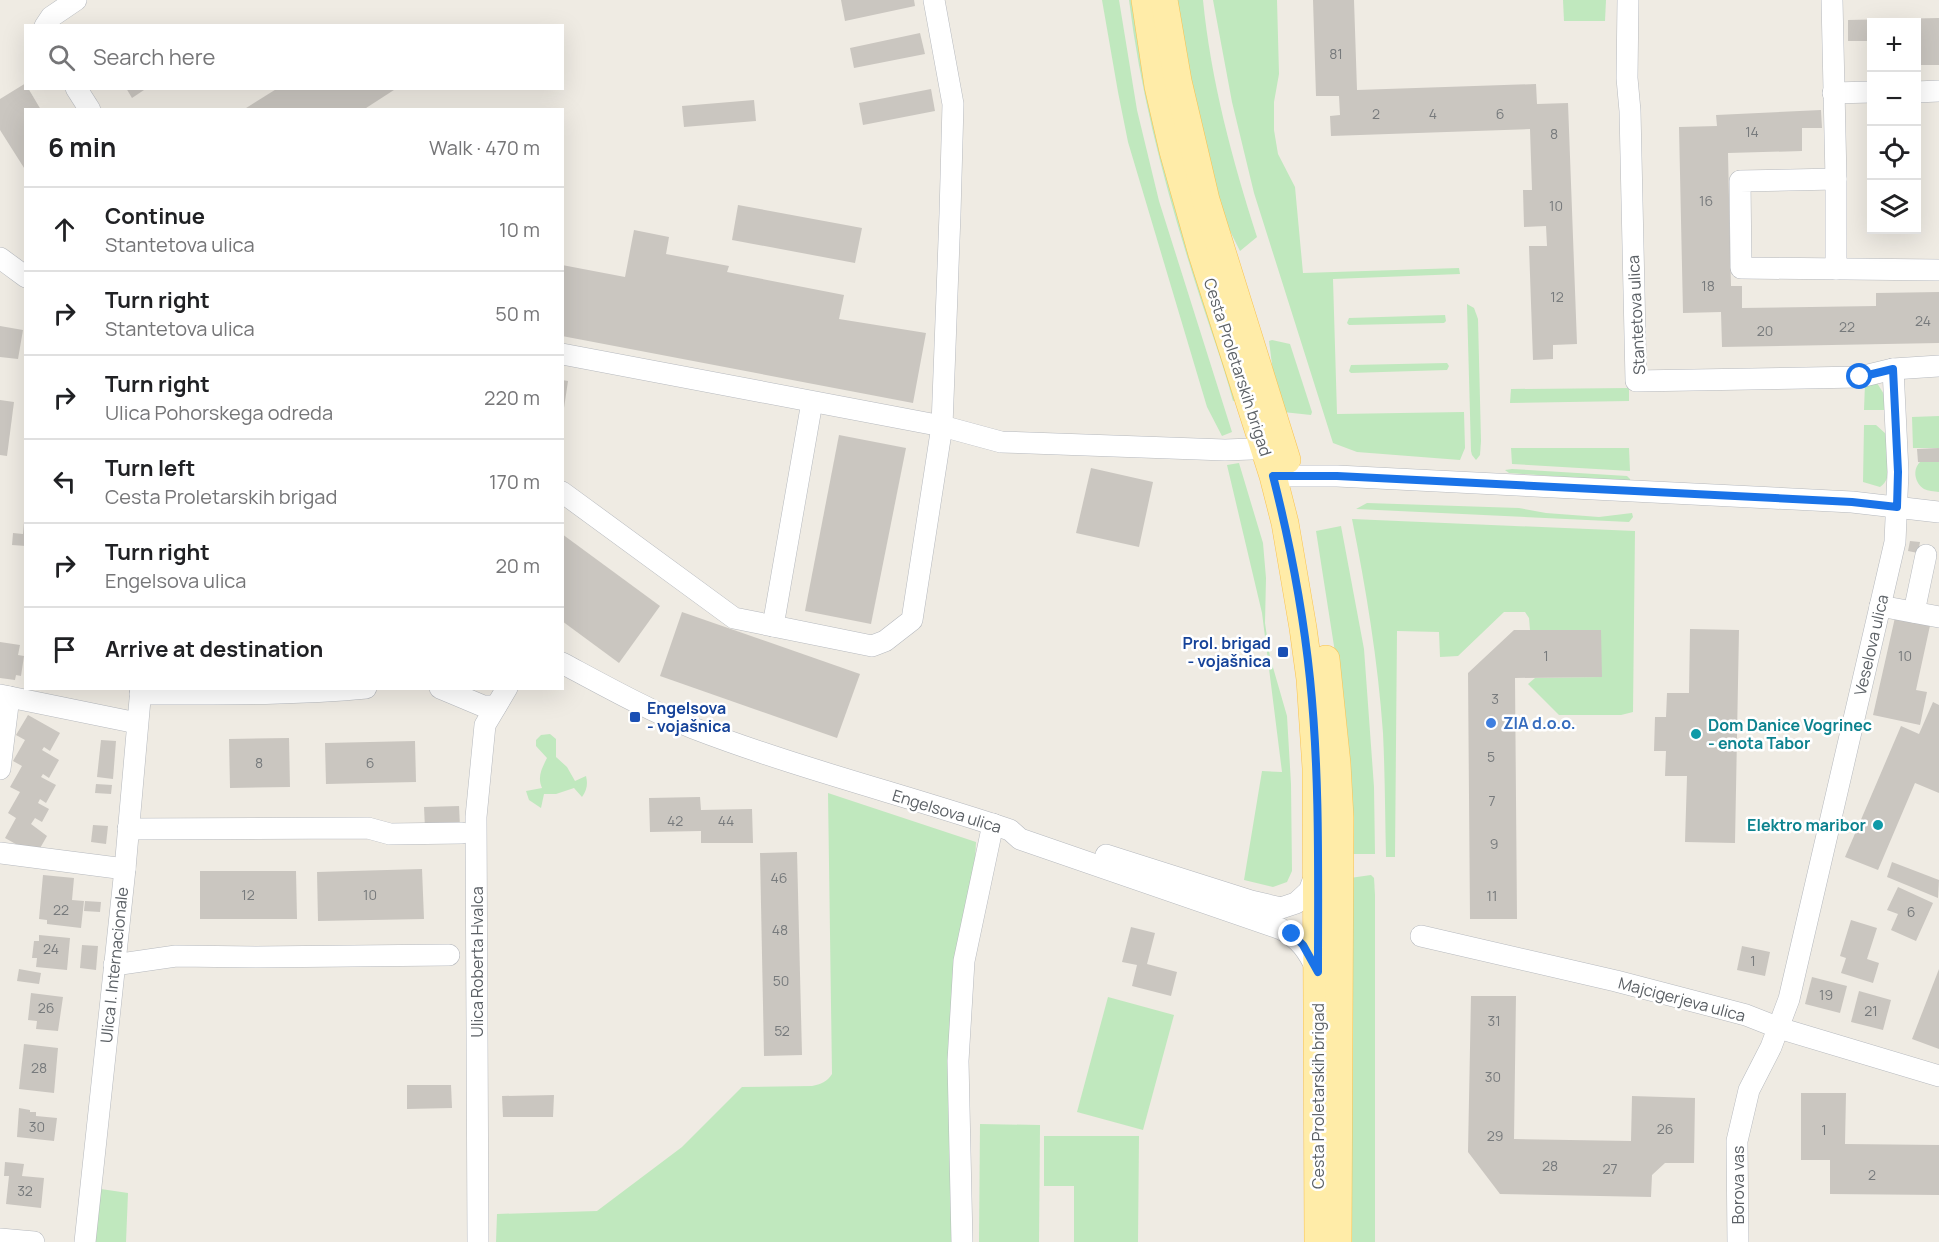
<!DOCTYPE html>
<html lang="en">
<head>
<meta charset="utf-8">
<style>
  body { margin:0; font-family:Manrope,sans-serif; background:#f6f6f6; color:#202124 }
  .controls { position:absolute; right:18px; top:18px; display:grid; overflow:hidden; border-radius:0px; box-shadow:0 6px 24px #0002 }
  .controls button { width:54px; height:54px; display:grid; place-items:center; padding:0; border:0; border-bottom:2px solid #e0e0e0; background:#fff; color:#202124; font:30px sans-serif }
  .stop { position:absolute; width:18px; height:18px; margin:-14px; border:4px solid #1a73e8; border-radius:50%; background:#fff }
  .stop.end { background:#1a73e8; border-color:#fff; box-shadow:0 2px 6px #0008 }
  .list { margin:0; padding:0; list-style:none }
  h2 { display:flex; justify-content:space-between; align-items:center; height:78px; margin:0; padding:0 24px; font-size:26px }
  h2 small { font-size:20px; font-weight:400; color:#757577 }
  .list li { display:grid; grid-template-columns:39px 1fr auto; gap:18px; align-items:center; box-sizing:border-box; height:84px; padding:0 24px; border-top:2px solid #e0e0e0 }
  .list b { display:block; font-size:22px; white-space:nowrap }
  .list p { margin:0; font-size:20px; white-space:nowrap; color:#757577 }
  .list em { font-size:20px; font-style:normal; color:#757577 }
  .icon { flex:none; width:33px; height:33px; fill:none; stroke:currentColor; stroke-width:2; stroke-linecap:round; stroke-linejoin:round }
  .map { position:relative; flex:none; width:1939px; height:1242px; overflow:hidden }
  .search { position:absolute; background:#fff; box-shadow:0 6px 24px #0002; left:24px; top:24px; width:540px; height:66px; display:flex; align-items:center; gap:15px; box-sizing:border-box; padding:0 21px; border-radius:0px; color:#757577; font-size:22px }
  .panel { position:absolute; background:#fff; box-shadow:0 6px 24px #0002; left:24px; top:108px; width:540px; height:582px; border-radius:0px }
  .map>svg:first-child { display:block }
  .green { fill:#c0e8be }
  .building { fill:#cac6c0 }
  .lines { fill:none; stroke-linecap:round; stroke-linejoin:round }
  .minor-casing { stroke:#b6b9be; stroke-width:22 }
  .major-casing { stroke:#f9c251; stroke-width:28 }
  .minor { stroke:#fff; stroke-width:21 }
  .major { stroke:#ffeca8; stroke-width:27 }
  .route { stroke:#1a73e8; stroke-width:8 }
  .transit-dot { fill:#1a4fb4; stroke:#fff; stroke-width:2 }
  .shop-dot { fill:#3f7fe0; stroke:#fff; stroke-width:2 }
  .culture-dot { fill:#0f9aa8; stroke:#fff; stroke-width:2 }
  .labels { text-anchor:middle; stroke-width:5; stroke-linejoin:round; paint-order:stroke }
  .number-label { font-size:14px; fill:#777a7c }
  .street-label { font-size:16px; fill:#5b6065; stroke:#fff }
  .transit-label { font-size:16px; font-weight:bold; fill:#164399; stroke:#fff; text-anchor:end }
  .shop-label { font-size:16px; font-weight:bold; fill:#366cbe; stroke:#fff; text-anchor:start }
  .culture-label { font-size:16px; font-weight:bold; fill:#0d838f; stroke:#fff; text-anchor:start }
</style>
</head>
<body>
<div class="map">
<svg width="1939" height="1242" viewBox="0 0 1939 1242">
  <rect width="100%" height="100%" fill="#efebe3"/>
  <g class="green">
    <polygon points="1102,0 1119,0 1137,110 1159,201 1232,432 1222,436 1207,407 1128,142 1118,92"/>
    <path d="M1129,0H1135L1239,400L1233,401C1223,363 1209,326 1197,288C1167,194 1141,98 1129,0Z"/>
    <path d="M1173,0H1203C1211,81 1232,159 1257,237L1240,251L1216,203Z"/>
    <polygon points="1213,0 1277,0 1279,74 1274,102 1274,130 1278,154 1295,187 1303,273 1459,268 1460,274 1333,279 1337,414 1464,412 1465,448 1460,460 1357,452 1333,443 1254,193 1232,102"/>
    <polygon points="1563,0 1606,0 1605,21 1564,21"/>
    <polygon points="1467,304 1474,308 1478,319 1481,441 1480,455 1476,460 1472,455 1471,451"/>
    <polygon points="1445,315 1446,321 1444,323 1349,325 1347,323 1349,318"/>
    <polygon points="1272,340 1290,344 1312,412 1311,415 1283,412 1275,387 1269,341"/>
    <polygon points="1447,363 1449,366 1447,370 1351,373 1349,371 1351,365"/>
    <polygon points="1877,383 1887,399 1885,410 1864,410 1865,384"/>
    <polygon points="1629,388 1629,401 1510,403 1511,389"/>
    <polygon points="1939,416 1939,448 1913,448 1912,417"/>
    <path d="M1864,425H1876L1886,434C1887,449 1895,478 1880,487L1863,482Z"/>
    <polygon points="1511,448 1629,448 1630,471 1512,464"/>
    <path d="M1920,462H1939V492C1934,491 1928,491 1924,489C1915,483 1912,470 1920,462Z"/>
    <polygon points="1239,463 1263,543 1266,578 1265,623 1270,657 1287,716 1291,784 1292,871 1287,882 1273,887 1244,880 1262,771 1282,772 1262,613 1227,465"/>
    <polygon points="1512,469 1627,476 1630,479 1630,481 1620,481 1509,473 1505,470"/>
    <polygon points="1367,503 1519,508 1546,513 1599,517 1632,513 1633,517 1629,522 1356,509"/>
    <path d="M1352,519L1635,531L1633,712L1621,715H1559L1528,684L1535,678L1601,677V630H1530L1529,618L1525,612H1504L1458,656L1440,657L1439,632L1397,631L1395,857H1386C1385,815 1385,774 1383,733C1378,661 1366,589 1352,519Z"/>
    <polygon points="1341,526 1364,649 1374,787 1375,854 1349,854 1339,678 1316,531"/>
    <path d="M550,734L556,739V757L567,767L575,781L586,776C588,784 587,790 582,797L574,788L556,794H544L541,808L529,800L526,791L542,788C537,777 542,768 547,758L536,746V740L541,735Z"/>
    <path d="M828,793L976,842L956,1242H496L497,1214L597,1211L682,1147L742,1087L812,1086C821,1084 827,1082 832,1074Z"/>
    <polygon points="1371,875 1374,878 1375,895 1375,1242 1347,1242 1350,878"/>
    <polygon points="1108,997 1174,1015 1143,1130 1077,1112"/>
    <polygon points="980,1124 1040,1125 1039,1242 979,1242"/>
    <polygon points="1044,1136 1139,1136 1138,1242 1074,1242 1074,1186 1044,1186"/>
    <polygon points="101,1189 128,1193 126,1242 93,1242"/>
  </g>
  <g class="building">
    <polygon points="841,0 914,0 915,6 845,21"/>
    <polygon points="1313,0 1354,0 1357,90 1536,84 1537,104 1568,103 1577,344 1553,345 1553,359 1533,360 1529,246 1547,246 1546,226 1524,227 1523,190 1532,190 1530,129 1331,136 1330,116 1340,115 1339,96 1316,96"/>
    <polygon points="1939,18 1939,65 1917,65 1917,22 1872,22 1872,66 1869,66 1869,41 1848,41 1848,20"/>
    <polygon points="920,33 925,54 854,68 850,48"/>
    <polygon points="26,83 26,88 28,88 41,110 26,110 26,171 0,130 0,99"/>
    <polygon points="126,88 147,88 132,98"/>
    <polygon points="278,88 397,88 363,110 243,110"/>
    <polygon points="931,89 935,111 863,125 859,103"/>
    <polygon points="754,100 756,121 684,127 682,106"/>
    <polygon points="1821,110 1822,128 1802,128 1802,151 1728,153 1731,286 1742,286 1742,308 1876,306 1876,293 1939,292 1939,343 1722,347 1721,312 1683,313 1679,127 1717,126 1716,115"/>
    <polygon points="738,205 862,228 855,263 732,240"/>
    <polygon points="634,230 669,237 666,254 729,266 727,272 844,295 839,319 926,333 913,403 562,336 562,265 625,277"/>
    <polygon points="0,326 23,330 18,359 0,357"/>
    <polygon points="562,380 568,381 564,408 562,408"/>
    <polygon points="0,400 14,402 7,456 0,455"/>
    <polygon points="839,435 906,448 871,624 805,611"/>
    <polygon points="1939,448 1939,462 1918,462 1917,449"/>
    <polygon points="1091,468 1153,482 1139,547 1076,533"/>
    <polygon points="24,522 26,546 12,545 13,533 23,534"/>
    <polygon points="562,534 660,606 619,663 562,621"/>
    <polygon points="1910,541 1920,542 1918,553 1908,551"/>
    <polygon points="682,612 860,674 837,738 660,676"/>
    <polygon points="1896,613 1931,621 1916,690 1927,692 1920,725 1873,715"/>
    <polygon points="1690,629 1739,630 1735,843 1685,842 1687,776 1665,776 1666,751 1654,751 1655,717 1666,717 1667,693 1689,693"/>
    <polygon points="1514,630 1601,630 1602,677 1515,678 1517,919 1470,919 1468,673"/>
    <polygon points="0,642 20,645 18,655 24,656 21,676 16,675 15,680 0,678"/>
    <polygon points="1933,702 1939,705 1939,793 1915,783 1878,870 1845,857 1901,726 1919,734"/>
    <polygon points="28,715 60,733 50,751 44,747 42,750 59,760 49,778 43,774 41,777 56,785 46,803 40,799 38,803 49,809 42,822 35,818 31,824 47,836 39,850 32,853 5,838 16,818 8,813 20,792 10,787 22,766 13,761 25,740 16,735"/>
    <polygon points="289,738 290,787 230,788 229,739"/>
    <polygon points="101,740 116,741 113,779 97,777"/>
    <polygon points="415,741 416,782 326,784 325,743"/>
    <polygon points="96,784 112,785 111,794 95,793"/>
    <polygon points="700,797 701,810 752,809 753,843 701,843 701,831 650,832 649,798"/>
    <polygon points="459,806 460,827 425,828 424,807"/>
    <polygon points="93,825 108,826 106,844 91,842"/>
    <polygon points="797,852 802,1055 764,1056 760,853"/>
    <polygon points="1892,862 1939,880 1938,898 1887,877"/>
    <polygon points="422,869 424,919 318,921 317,872"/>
    <polygon points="200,871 296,871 297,919 200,919"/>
    <polygon points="43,875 74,878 72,900 84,901 81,928 47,924 47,920 39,919"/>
    <polygon points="1898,887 1933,903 1916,941 1891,930 1898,914 1887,910"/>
    <polygon points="85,901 101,902 100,912 84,911"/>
    <polygon points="1851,920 1877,928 1867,959 1879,963 1873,983 1841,973 1846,958 1840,956"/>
    <polygon points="1131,927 1155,933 1147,964 1177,972 1171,996 1132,986 1137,965 1122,962"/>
    <polygon points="39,935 70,938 67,970 36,967 37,958 32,958 34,941 39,941"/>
    <polygon points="82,945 98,946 96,970 80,968"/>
    <polygon points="1742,946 1770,952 1765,976 1737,970"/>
    <polygon points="19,969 41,973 39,984 17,981"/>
    <polygon points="1939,969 1939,1049 1912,1039"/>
    <polygon points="1812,977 1847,986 1840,1013 1805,1004"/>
    <polygon points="1859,991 1891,1000 1883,1030 1851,1022"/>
    <polygon points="31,993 63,997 58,1031 36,1029 37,1021 28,1020"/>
    <polygon points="1471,996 1516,996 1514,1139 1631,1141 1632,1096 1695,1098 1694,1163 1665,1163 1652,1175 1651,1197 1500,1194 1468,1152"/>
    <polygon points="24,1044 58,1048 54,1093 19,1089"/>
    <polygon points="407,1085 451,1085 452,1108 407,1109"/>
    <polygon points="1801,1093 1846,1093 1845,1144 1939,1145 1939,1195 1830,1194 1830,1160 1801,1160"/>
    <polygon points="554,1095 553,1117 503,1117 502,1096"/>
    <polygon points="19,1108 30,1110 30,1112 36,1112 36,1116 57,1118 54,1141 17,1137"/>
    <polygon points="5,1162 24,1164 22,1176 44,1178 41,1208 6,1204 9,1176 4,1176"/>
  </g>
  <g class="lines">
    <g class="minor-casing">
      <g id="minor">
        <polyline points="1628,0 1627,78 1630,111 1636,381 1860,377 1893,369 1939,366"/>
        <polyline points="1832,0 1836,179 1740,181 1741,268 1939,270"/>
        <polyline points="45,26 51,17 76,0"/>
        <polyline points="76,88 90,110"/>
        <polyline points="1916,92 1939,91"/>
        <polyline points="1833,93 1872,92"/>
        <polyline points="1836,179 1836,269"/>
        <polyline points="0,258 26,277"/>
        <polyline points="562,354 942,426 1001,442 1225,450 1277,448"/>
        <polyline points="1273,476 1337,476 1852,502 1939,512"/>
        <polyline points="562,492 734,618 872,646 885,641 912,620 942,426 950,214 953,104 934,0"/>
        <polyline points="1880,606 1939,617"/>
        <polyline points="1914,612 1926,555"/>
        <polyline points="773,626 812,402"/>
        <path d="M562,663C605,686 648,710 693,728C797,768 905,795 1010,830L1020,839L1281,929C1300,939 1308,951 1317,970"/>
        <polyline points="440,688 483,706 496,706"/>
        <path d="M140,694C216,694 291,695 366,688"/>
        <polyline points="0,695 137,723"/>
        <polyline points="0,769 9,697"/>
        <polyline points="128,829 368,828 390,834 462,833"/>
        <polyline points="0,853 125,869"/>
        <polyline points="1106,855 1251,901 1281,908 1296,903 1309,891 1316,873"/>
        <polyline points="1421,936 1616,981 1746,1015 1779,1028 1939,1076"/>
        <polyline points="114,965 176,956 256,957 449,955"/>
        <polyline points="0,1239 34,1242"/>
        <polyline points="85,1242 125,869 141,688"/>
        <polyline points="478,1242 476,817 485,725 507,688"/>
        <polyline points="962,1242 958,1061 964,961 993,824"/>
        <polyline points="1738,1242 1737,1141 1749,1090 1771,1047 1789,999 1895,542 1898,472 1893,369"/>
      </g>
    </g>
    <g class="major-casing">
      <g id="major">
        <polyline points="1145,0 1158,86 1173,151 1202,254 1273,476 1285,523 1303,628 1310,679 1316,768 1318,1242"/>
        <polyline points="1164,0 1178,81 1206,200 1287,460"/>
        <polyline points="1326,659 1337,764 1340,818 1338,1242"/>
      </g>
    </g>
    <use href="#minor" class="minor"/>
    <use href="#major" class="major"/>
  </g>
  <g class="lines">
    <path class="route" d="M1292,934L1303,945L1318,972C1318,875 1320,776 1310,679C1303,611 1290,543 1273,476H1337L1852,502L1897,507L1898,472L1893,369L1860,377"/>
  </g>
  <g class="transit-dot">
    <rect x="1277" y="646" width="12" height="12" rx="3"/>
    <rect x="629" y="711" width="12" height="12" rx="3"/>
  </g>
  <circle class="shop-dot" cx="1491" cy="723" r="6"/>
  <g class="culture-dot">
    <circle cx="1696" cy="734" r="6"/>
    <circle cx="1878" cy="825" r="6"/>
  </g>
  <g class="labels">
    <g class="number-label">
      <text x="1336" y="59">81</text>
      <text x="1376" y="119">2</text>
      <text x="1433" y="119">4</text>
      <text x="1500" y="119">6</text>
      <text x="1752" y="137">14</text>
      <text x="1554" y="139">8</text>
      <text x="1706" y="206">16</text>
      <text x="1556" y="211">10</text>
      <text x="1708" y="291">18</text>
      <text x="1557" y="302">12</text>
      <text x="1923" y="326">24</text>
      <text x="1847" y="332">22</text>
      <text x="1765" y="336">20</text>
      <text x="1546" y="661">1</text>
      <text x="1905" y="661">10</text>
      <text x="1495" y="704">3</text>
      <text x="1491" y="762">5</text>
      <text x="259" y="768">8</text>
      <text x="370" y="768">6</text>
      <text x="1492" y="806">7</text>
      <text x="675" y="826">42</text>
      <text x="726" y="826">44</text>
      <text x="1494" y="849">9</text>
      <text x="779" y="883">46</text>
      <text x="248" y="900">12</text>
      <text x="370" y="900">10</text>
      <text x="1492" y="901">11</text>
      <text x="61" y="915">22</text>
      <text x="1911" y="917">6</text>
      <text x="780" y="935">48</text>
      <text x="51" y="954">24</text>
      <text x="1753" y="966">1</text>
      <text x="781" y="986">50</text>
      <text x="1826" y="1000">19</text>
      <text x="46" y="1013">26</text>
      <text x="1871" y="1016">21</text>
      <text x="1494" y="1026">31</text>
      <text x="782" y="1036">52</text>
      <text x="39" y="1073">28</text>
      <text x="1493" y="1082">30</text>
      <text x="37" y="1132">30</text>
      <text x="1665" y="1134">26</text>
      <text x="1824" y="1135">1</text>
      <text x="1495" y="1141">29</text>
      <text x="1550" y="1171">28</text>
      <text x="1610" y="1174">27</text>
      <text x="1872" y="1180">2</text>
      <text x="25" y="1196">32</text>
    </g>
    <g class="street-label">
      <text transform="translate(1636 315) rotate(-93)" y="6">Stantetova ulica</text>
      <text transform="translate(1238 367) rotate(72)" y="6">Cesta Proletarskih brigad</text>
      <text transform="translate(1871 645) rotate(-77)" y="6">Veselova ulica</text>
      <text transform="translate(947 811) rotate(17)" y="6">Engelsova ulica</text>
      <text transform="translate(477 962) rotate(-90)" y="6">Ulica Roberta Hvalca</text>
      <text transform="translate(114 965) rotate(-84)" y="6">Ulica I. Internacionale</text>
      <text transform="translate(1682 999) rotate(15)" y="6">Majcigerjeva ulica</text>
      <text transform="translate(1318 1096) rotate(-90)" y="6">Cesta Proletarskih brigad</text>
      <text transform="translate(1738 1185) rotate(-90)" y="6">Borova vas</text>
    </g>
    <g class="transit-label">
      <text x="1271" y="649">Prol. brigad<tspan x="1271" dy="18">- vojašnica</tspan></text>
      <text x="647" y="714" text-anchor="start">Engelsova<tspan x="647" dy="18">- vojašnica</tspan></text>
    </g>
    <g class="shop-label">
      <text x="1503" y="729">ZIA d.o.o.</text>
    </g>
    <g class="culture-label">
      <text x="1708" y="731">Dom Danice Vogrinec<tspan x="1708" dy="18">- enota Tabor</tspan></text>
      <text x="1866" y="831" text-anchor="end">Elektro maribor</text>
    </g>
  </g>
</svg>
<div class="controls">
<button>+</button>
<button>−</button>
<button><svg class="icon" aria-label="locate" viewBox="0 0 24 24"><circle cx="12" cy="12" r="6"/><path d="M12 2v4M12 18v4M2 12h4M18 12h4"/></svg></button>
<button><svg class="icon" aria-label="layers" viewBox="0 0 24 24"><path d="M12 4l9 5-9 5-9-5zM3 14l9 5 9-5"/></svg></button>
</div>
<div class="stop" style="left:1860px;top:377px"></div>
<div class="stop end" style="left:1292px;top:934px"></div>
<div class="search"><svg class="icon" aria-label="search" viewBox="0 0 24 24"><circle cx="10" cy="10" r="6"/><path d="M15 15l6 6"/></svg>Search here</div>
<section class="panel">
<h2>6 min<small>Walk · 470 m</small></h2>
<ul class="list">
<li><svg class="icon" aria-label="ahead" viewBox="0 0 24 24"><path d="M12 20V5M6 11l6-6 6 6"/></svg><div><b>Continue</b><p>Stantetova ulica</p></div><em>10 m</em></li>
<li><svg class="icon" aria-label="right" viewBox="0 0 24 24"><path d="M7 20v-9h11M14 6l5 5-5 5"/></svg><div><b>Turn right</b><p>Stantetova ulica</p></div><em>50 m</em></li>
<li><svg class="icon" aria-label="right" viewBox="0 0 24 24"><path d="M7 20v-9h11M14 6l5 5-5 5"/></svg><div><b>Turn right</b><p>Ulica Pohorskega odreda</p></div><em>220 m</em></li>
<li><svg class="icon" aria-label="left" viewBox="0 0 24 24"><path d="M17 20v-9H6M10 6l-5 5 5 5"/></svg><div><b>Turn left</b><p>Cesta Proletarskih brigad</p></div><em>170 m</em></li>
<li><svg class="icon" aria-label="right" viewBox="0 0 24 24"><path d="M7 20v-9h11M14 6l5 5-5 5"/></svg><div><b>Turn right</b><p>Engelsova ulica</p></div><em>20 m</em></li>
<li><svg class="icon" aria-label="arrive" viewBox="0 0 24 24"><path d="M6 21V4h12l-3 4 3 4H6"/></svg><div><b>Arrive at destination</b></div></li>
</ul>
</section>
</div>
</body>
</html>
